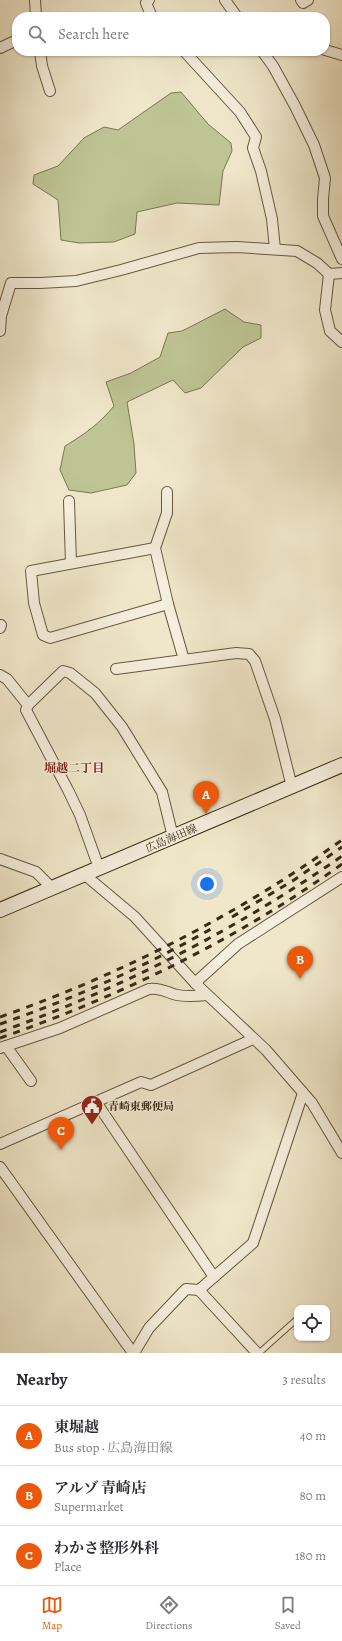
<!DOCTYPE html>
<html lang="en">
<head>
<meta charset="utf-8">
<style>
  body { margin:0; font-family:Alegreya,"Noto Serif JP",serif; background:#f7f7f7; color:#2b2b33 }
  .controls { position:absolute; right:12px; bottom:12px; display:grid; overflow:hidden; border-radius:8px; box-shadow:0 1px 3px #0004 }
  .controls button { width:36px; height:36px; display:grid; place-items:center; padding:0; border:0; border-bottom:1px solid #e1e1e2; background:#fff; color:#2b2b33; font:20px sans-serif }
  .you { position:absolute; left:207px; top:884px; width:14px; height:14px; margin:-10px; border:3px solid #fff; border-radius:50%; background:#1a73e8; box-shadow:0 0 0 6px #1a73e833 }
  .badge { display:grid; place-items:center; width:26px; height:26px; border-radius:50%; background:#ea580c; color:#fff; font-size:13px; font-weight:700 }
  .pin { position:absolute; translate:-50% -33px; filter:drop-shadow(0 1px 2px #0008) }
  .pin::after { content:''; position:absolute; top:21px; width:14px; height:12px; background:inherit; clip-path:polygon(0 0,100% 0,50% 100%) }
  .list { margin:0; padding:0; list-style:none }
  h2 { display:flex; justify-content:space-between; align-items:center; height:52px; margin:0; padding:0 16px; font-size:17px }
  h2 small { font-size:13px; font-weight:400; color:#7c7c81 }
  .list li { display:grid; grid-template-columns:26px 1fr auto; gap:12px; align-items:center; box-sizing:border-box; height:60px; padding:0 16px; border-top:1px solid #e1e1e2 }
  .list b { display:block; font-size:15px; white-space:nowrap }
  .list p { margin:0; font-size:13px; white-space:nowrap; color:#7c7c81 }
  .list em { font-size:13px; font-style:normal; color:#7c7c81 }
  .icon { flex:none; width:22px; height:22px; fill:none; stroke:currentColor; stroke-width:2; stroke-linecap:round; stroke-linejoin:round }
  .map { position:relative; flex:none; width:342px; height:1353px; overflow:hidden }
  .search { position:absolute; background:#fff; box-shadow:0 1px 3px #0004; left:12px; right:12px; top:12px; height:44px; display:flex; align-items:center; gap:10px; box-sizing:border-box; padding:0 14px; border-radius:16px; color:#7c7c81; font-size:15px }
  .sheet { height:232px; background:#fff }
  nav { display:flex; justify-content:space-around; align-items:center; box-sizing:border-box; height:56px; border-top:1px solid #e1e1e2; background:#fff; font-size:11px; color:#7c7c81 }
  nav a { display:grid; justify-items:center; gap:2px }
  nav .on { color:#ea580c }
  .map>svg:first-child { display:block }
  .green { fill:#bec494; stroke:#7b7754 }
  .lines { fill:none; stroke-linecap:round; stroke-linejoin:round }
  .service-casing { stroke:#665942; stroke-width:7 }
  .minor-casing { stroke:#665942; stroke-width:12 }
  .secondary-casing { stroke:#382a15; stroke-width:16 }
  .service { stroke:#f5efdd; stroke-width:5 }
  .minor { stroke:#f5efdd; stroke-width:10 }
  .secondary { stroke:#f5efdd; stroke-width:14 }
  .rail { stroke:#382a15; stroke-width:3; stroke-dasharray:7 7; stroke-linecap:butt }
  .labels { text-anchor:middle; stroke-width:3; stroke-linejoin:round; paint-order:stroke }
  .street-label { font-size:11px; fill:#382a15; stroke:#f5efdd }
  .poi-label { font-size:11px; font-weight:bold; fill:#382a15; stroke:#f5efdd; text-anchor:start }
  .neighbourhood-label { font-size:12px; font-weight:bold; fill:#7a1f14; stroke:#f5efdd }
</style>
</head>
<body>
<div class="map">
<svg width="342" height="1353" viewBox="0 0 342 1353">
  <rect width="100%" height="100%" fill="#f0e7ca"/>
  <filter id="stains"><feTurbulence type="fractalNoise" baseFrequency=".005" numOctaves="4"/><feColorMatrix values="0 0 0 0 .2 0 0 0 0 .09 0 0 0 0 .02 0 0 0 .5 -.17"/></filter>
  <radialGradient id="worn" r=".72"><stop offset=".6" stop-color="#630" stop-opacity="0"/><stop offset="1" stop-color="#630" stop-opacity=".3"/></radialGradient>
  <g class="green">
    <polygon points="181,92 208,124 231,143 232,151 223,171 219,205 177,203 137,212 135,234 114,242 79,243 61,240 58,200 33,184 34,175 58,166 84,138 104,127 118,130 171,93"/>
    <path d="M225,309L244,322L261,325V338L243,347L201,388L185,393L173,380L127,402L134,444L136,473L127,485L91,493L69,490L60,470L65,446C85,434 99,424 114,406L106,382L131,373L160,357L168,333L182,331Z"/>
  </g>
  <g class="lines">
    <g class="service-casing">
      <polyline id="service" points="259,1353 297,1319"/>
    </g>
    <g class="minor-casing">
      <g id="minor">
        <polyline points="35,0 36,17"/>
        <polyline points="149,0 146,3 152,17"/>
        <polyline points="225,0 237,17"/>
        <polyline points="301,0 303,3 308,0"/>
        <polyline points="0,48 17,40"/>
        <polyline points="325,50 342,55"/>
        <polyline points="40,51 42,66 50,91"/>
        <polyline points="184,51 240,112 256,137 253,148 261,171 272,219 275,249"/>
        <polyline points="262,51 273,66 295,106 314,145 325,178 323,199 323,216 342,259"/>
        <polyline points="329,274 325,310 330,331 342,342"/>
        <polyline points="0,331 1,316 11,283 40,283 76,281 121,270 199,248 237,247 297,251 317,263 329,274 342,273"/>
        <polyline points="167,492 167,513 155,548 168,604 184,660"/>
        <polyline points="69,501 71,563"/>
        <polyline points="155,548 31,571 34,603 43,635 50,638 168,604"/>
        <polyline points="0,628 1,625"/>
        <polyline points="116,669 236,653 249,654 255,661 275,719 292,787"/>
        <polyline points="0,675 7,679 28,705 26,710 68,790 80,815 99,868"/>
        <polyline points="28,705 63,671 70,673 95,693 122,727 162,792 173,837"/>
        <polyline points="0,859 36,872 52,888"/>
        <polyline points="85,875 135,917 195,983 266,1050 312,1103 342,1153"/>
        <polyline points="195,983 238,944 342,877"/>
        <polyline points="6,1046 31,1081"/>
        <path d="M0,1048L60,1028L149,989C160,987 168,993 177,995C187,997 197,996 207,995"/>
        <polyline points="96,1102 214,1277"/>
        <polyline points="0,1144 141,1082 151,1085 253,1039"/>
        <polyline points="0,1167 133,1353"/>
        <polyline points="199,1290 257,1353"/>
        <polyline points="134,1353 149,1328 186,1289 199,1290 253,1243 303,1093"/>
      </g>
    </g>
    <g class="secondary-casing">
      <polyline id="secondary" points="0,910 342,765"/>
    </g>
    <use href="#service" class="service"/>
    <use href="#minor" class="minor"/>
    <use href="#secondary" class="secondary"/>
    <g class="rail">
      <polyline points="232,917 294,880 342,847"/>
      <path d="M0,1017C122,974 237,915 342,840"/>
      <path d="M0,1024C73,999 144,967 211,929"/>
      <path d="M0,1032C122,988 236,930 342,856"/>
      <path d="M0,1038C121,996 238,939 342,864"/>
    </g>
  </g>
  <defs>
    <g id="civic-pin" transform="scale(1.15)"><path d="M0 17L-7.5 6A9.5 9.5 0 1 1 7.5 6Z" fill="#8f2418" stroke="#f5efdd"/><path d="M-.6-6.5H3V-4.5H.6V-3L4-1V1h2V6H-6V1h2V-1L-.6-3ZM-1.2 2.5V6h2.4V2.5Z" fill="#fff"/></g>
  </defs>
  <g fill-rule="evenodd">
    <use href="#civic-pin" x="92" y="1106"/>
  </g>
  <g class="labels">
    <g class="street-label">
      <text transform="translate(171 838) rotate(-23)" y="4">広島海田線</text>
    </g>
    <g class="poi-label">
      <text x="108" y="1110">青崎東郵便局</text>
    </g>
    <g class="neighbourhood-label">
      <text x="74" y="772">堀越二丁目</text>
    </g>
  </g>
  <rect width="100%" height="100%" filter="url(#stains)"/>
  <rect width="100%" height="100%" fill="url(#worn)"/>
</svg>
<div class="controls">
<button><svg class="icon" aria-label="locate" viewBox="0 0 24 24"><circle cx="12" cy="12" r="6"/><path d="M12 2v4M12 18v4M2 12h4M18 12h4"/></svg></button>
</div>
<div class="you"></div>
<div class="pin badge" style="left:206px;top:814px">A</div>
<div class="pin badge" style="left:300px;top:979px">B</div>
<div class="pin badge" style="left:61px;top:1150px">C</div>
<div class="search"><svg class="icon" aria-label="search" viewBox="0 0 24 24"><circle cx="10" cy="10" r="6"/><path d="M15 15l6 6"/></svg>Search here</div>
</div>
<section class="sheet">
<h2>Nearby<small>3 results</small></h2>
<ul class="list">
<li><span class="badge">A</span><div><b>東堀越</b><p>Bus stop · 広島海田線</p></div><em>40 m</em></li>
<li><span class="badge">B</span><div><b>アルゾ 青崎店</b><p>Supermarket</p></div><em>80 m</em></li>
<li><span class="badge">C</span><div><b>わかさ整形外科</b><p>Place</p></div><em>180 m</em></li>
</ul>
</section>
<nav>
<a class="on"><svg class="icon" aria-label="map" viewBox="0 0 24 24"><path d="M3 6l6-2 6 2 6-2v14l-6 2-6-2-6 2zM9 4v14M15 6v14"/></svg>Map</a>
<a><svg class="icon" aria-label="directions" viewBox="0 0 24 24"><path d="M12 3l9 9-9 9-9-9zM9 14v-3h6M13 9l2 2-2 2"/></svg>Directions</a>
<a><svg class="icon" aria-label="saved" viewBox="0 0 24 24"><path d="M7 4h10v16l-5-4-5 4z"/></svg>Saved</a>
</nav>
</body>
</html>
